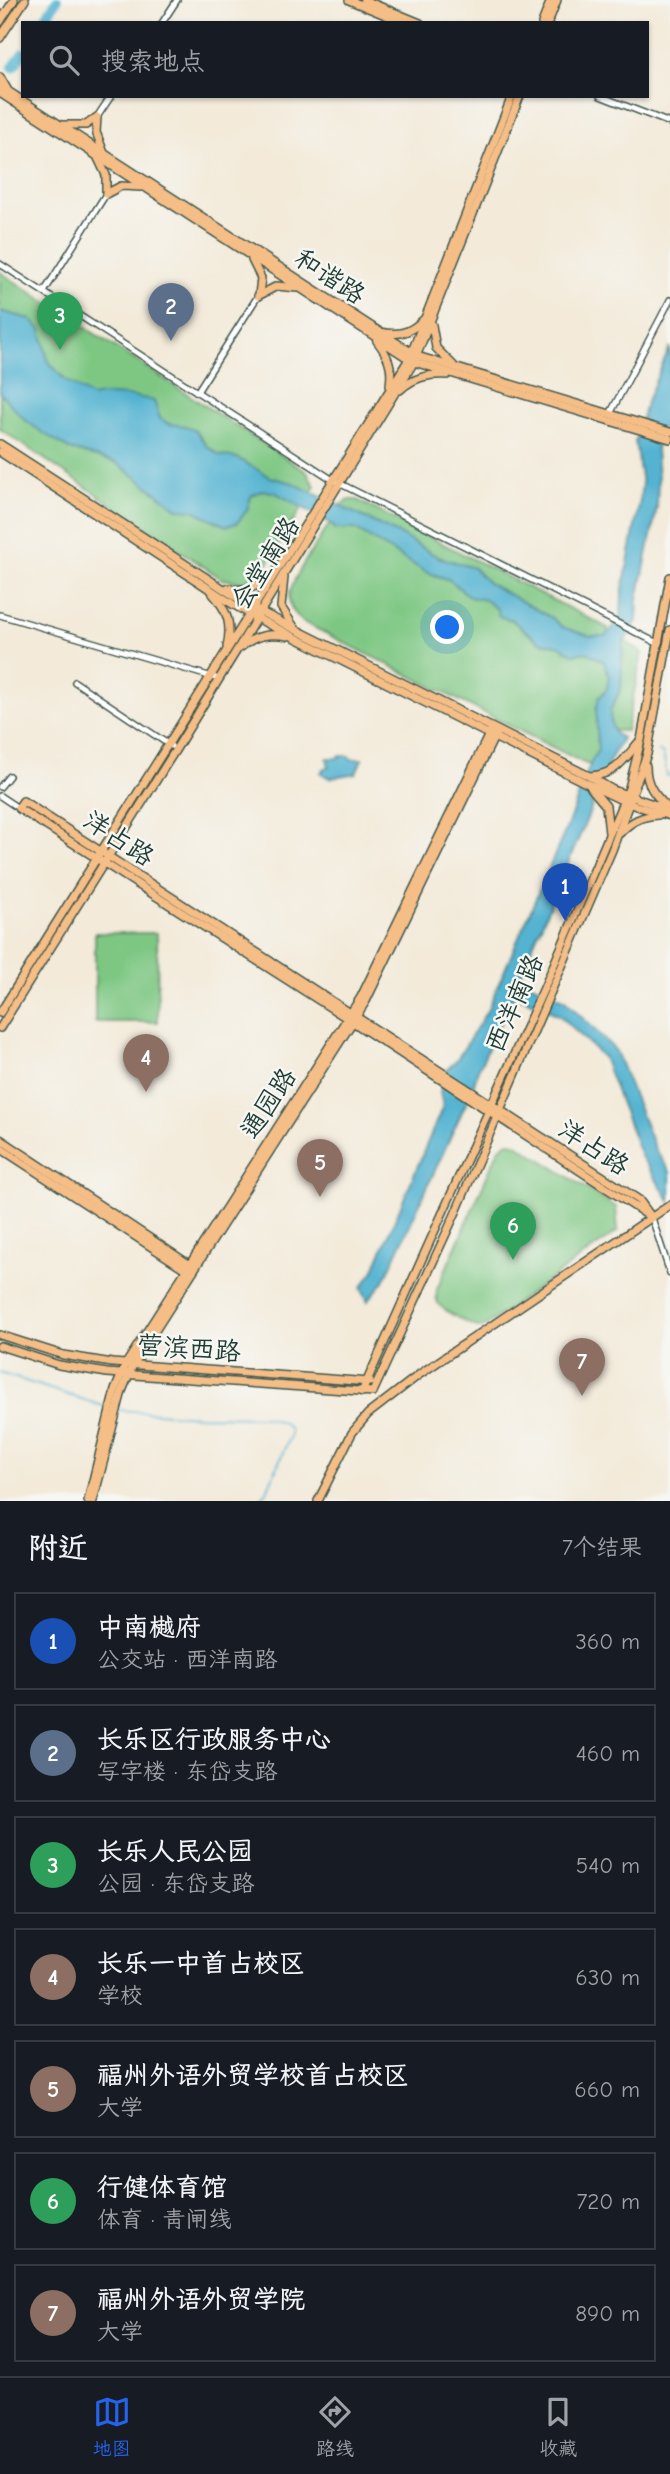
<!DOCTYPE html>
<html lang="zh">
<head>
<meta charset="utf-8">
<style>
  body { margin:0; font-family:"Comic Neue","LXGW WenKai TC",sans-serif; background:#242831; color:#f1f3f6 }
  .you { position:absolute; left:448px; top:628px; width:24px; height:24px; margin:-18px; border:5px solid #fff; border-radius:50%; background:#1a73e8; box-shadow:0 0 0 10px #1a73e833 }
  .badge { display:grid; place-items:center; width:46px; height:46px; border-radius:50%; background:#2563eb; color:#fff; font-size:23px; font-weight:700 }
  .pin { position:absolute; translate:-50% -58px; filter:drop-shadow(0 2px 4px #0008) }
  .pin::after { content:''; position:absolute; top:37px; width:24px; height:21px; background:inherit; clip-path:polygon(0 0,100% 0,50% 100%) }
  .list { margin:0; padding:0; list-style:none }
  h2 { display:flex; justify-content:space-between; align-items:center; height:91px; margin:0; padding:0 28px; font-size:30px }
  h2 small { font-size:23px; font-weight:400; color:#9ea1a6 }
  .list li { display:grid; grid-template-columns:46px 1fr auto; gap:21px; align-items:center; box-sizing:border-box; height:98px; margin:0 14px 14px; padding:0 14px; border:2px solid #363941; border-radius:0px }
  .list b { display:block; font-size:26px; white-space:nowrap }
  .list p { margin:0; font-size:23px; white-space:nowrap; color:#9ea1a6 }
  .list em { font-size:23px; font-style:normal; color:#9ea1a6 }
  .icon { flex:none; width:38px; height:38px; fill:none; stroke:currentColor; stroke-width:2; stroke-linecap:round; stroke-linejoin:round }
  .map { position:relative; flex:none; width:670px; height:1501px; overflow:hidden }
  .search { position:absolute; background:#171b24; box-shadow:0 2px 5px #0004; left:21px; right:21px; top:21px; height:77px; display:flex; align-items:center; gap:18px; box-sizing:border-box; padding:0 24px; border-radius:0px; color:#9ea1a6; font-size:26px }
  .sheet { height:875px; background:#171b24 }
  nav { display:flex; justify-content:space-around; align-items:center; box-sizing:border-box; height:98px; border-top:2px solid #363941; background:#171b24; font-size:19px; color:#9ea1a6 }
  nav a { display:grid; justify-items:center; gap:4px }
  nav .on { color:#2563eb }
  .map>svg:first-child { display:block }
  .green { fill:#7ec783; stroke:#4e825c; stroke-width:2 }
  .water { fill:#52b3d1; stroke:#387882; stroke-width:2 }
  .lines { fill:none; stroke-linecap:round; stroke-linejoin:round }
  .stream { stroke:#52b3d1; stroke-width:2 }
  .river { stroke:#52b3d1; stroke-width:10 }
  .minor-casing { stroke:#3f574d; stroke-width:8 }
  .major-casing { stroke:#3f574d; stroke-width:10 }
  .minor { stroke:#fff; stroke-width:5 }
  .major { stroke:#f6be87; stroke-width:7 }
  .labels { text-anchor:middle; stroke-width:5; stroke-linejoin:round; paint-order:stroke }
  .street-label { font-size:26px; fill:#1f3d34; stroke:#f6f6f2 }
</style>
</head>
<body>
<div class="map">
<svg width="670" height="1501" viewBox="0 0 670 1501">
  <rect width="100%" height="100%" fill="#f6f6f2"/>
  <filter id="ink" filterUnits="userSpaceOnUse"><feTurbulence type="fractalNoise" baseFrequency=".0143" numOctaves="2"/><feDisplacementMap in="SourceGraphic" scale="14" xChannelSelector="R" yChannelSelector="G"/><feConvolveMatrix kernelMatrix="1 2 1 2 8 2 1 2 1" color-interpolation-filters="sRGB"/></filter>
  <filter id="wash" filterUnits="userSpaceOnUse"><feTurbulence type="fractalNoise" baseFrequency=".00686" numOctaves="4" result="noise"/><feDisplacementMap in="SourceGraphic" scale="28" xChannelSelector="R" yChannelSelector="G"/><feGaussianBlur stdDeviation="1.57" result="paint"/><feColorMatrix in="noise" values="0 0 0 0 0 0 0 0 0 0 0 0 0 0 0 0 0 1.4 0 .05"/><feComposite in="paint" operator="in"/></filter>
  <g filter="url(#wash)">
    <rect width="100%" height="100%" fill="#f3ead9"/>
    <g class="green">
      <polygon points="0,272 307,472 315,486 263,571 243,582 222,579 0,429"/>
      <polygon points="349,500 357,500 608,628 606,636 590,637 562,627 552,618 488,583 474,568 438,557 402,536 339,506"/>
      <path d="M330,523L336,529H355L426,572L450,580L470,597L485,600L497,609L499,616L512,620L530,635L549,644L558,645L573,654L587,652L597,657L604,662L609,676L607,689L599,698L610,711L621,688L623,644L625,641L642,653L626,731L597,730L598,750L590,765L584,763L303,622C296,615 289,608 289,598C289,581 320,539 330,523Z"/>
      <polygon points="95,933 157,933 158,1022 95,1022"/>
      <path d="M508,1142L515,1143L616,1207L618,1231L482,1328C473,1327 440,1310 437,1301C436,1298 437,1292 437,1289L499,1149Z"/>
    </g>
    <g class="water">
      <path d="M0,311L30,319L41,329L48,361L65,380L92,397C107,393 139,396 154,401L160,418L169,424L186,426L196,431L206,445L219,455L237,458L270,477L293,483L402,536L438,557L474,568L488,583L552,618L562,627L590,636H606L621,617L622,594L640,500L642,483L635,442L646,403L670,347V406L656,449L658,478L657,507L638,599L637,621L623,644L621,688L610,711L611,723L615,734L622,738L609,762L586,821L520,975L525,981L564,999L616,1051L655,1149L670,1172V1201L641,1156L603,1057L559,1015L523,998L512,997L477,1072L473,1088L384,1281L368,1301L361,1288L373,1272L443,1106L440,1092L446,1071L458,1058L487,1011L566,829L590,765L598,750L596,709L599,698L607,689L609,676L604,662L587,652L573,654L558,645L540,642L512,620L499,616L497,609L485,600L470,597L450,580L426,572L355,529H336L330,523L276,493L263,490L251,496L247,510L237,523L226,526L193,510L178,509L117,463L71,450L43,433L25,420L0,393Z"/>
      <polygon points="339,756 349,756 350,759 362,759 356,773 329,778 321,773 323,769 329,767 327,758 338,758"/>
    </g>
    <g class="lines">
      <g class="stream">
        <polyline points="658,751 663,754 667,775 670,777"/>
        <polyline points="0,1373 106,1407"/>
        <polyline points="119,1410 197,1416 265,1417 284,1423 290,1430 290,1436 266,1493 259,1501"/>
      </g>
      <g class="river">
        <polyline points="42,23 57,0"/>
        <polyline points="13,67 23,53"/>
      </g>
    </g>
  </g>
  <g filter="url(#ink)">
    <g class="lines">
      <g class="minor-casing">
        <g id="minor">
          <polyline points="162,23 177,0"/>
          <polyline points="600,96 670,123"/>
          <polyline points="97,117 111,96"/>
          <polyline points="0,264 333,480 657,643"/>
          <polyline points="44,292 106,194"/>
          <polyline points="197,392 258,296"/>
          <polyline points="610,414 670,300"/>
          <polyline points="0,615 219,679"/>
          <polyline points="75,682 171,746"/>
          <polyline points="0,787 9,776"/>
          <polyline points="0,796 18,808"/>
          <polyline points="652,1218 670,1273"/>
        </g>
      </g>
      <g class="major-casing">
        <g id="major">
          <polyline points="349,0 405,23"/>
          <polyline points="364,0 420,23"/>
          <polyline points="0,22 14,0"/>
          <polyline points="542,23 551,0"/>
          <polyline points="548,23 557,0"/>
          <polyline points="0,38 25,0"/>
          <polyline points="0,77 7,89"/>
          <polyline points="0,86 417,356 670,432"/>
          <polyline points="0,93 414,362 670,439"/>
          <polyline points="97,118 96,132 104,153"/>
          <polyline points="62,125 86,125 97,117"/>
          <polyline points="98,158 106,175 106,194"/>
          <polyline points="106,194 121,186 141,187"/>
          <polyline points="252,260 261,278 259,295"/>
          <polyline points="258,296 277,286 297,288"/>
          <polyline points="432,325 436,348 453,365"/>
          <path d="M380,332C398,336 410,333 423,320"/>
          <path d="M377,341C388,355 393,367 390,385"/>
          <path d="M400,390C414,377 429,374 447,375"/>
          <polyline points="0,444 253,608 589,776 613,790 670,810"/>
          <polyline points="0,452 234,605 266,623 586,783 630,804 670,816"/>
          <polyline points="284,577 281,607 294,627"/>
          <path d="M227,588C244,592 258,588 270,576"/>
          <path d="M213,594C228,611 232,625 227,647"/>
          <path d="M241,647C256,635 269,633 288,636"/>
          <path d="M646,766C646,785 654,794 667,807"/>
          <path d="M590,776C615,775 623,761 638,743"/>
          <polyline points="591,788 606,806 609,833"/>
          <polygon points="23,801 639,1200 652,1218 353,1022 18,808"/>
          <path d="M620,833C631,821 642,816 658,815"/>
          <polyline points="0,1013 409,359 512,96"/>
          <polyline points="0,1028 176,749 414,362 520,96"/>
          <polyline points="0,1139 190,1265"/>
          <polyline points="0,1148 187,1270"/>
          <polyline points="0,1335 63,1355 112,1363 370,1382"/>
          <polyline points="0,1346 59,1365 107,1373 373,1392 456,1212 612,850 647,754 670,630"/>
          <polyline points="362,1392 544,988 629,788 641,740 670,577"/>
          <polyline points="88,1501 115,1390 126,1364 361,997 492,728"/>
          <polyline points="93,1501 122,1391 133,1365 366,1001 497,731"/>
          <polyline points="318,1501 352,1433 368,1414 420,1374 670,1205"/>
        </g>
      </g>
      <use href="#minor" class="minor"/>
      <use href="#major" class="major"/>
    </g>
  </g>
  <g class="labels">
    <g class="street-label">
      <text transform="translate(330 276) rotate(33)" y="9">和谐路</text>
      <text transform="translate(265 563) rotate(-58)" y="9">会堂南路</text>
      <text transform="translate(119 838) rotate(33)" y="9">洋占路</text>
      <text transform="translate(514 1003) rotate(-66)" y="9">西洋南路</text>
      <text transform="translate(268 1103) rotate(-57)" y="9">通园路</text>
      <text transform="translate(594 1147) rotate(33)" y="9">洋占路</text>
      <text transform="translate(189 1348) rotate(4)" y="9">营滨西路</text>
    </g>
  </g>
</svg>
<div class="you"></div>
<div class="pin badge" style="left:565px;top:921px;background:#1a4fb4">1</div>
<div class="pin badge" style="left:171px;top:341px;background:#5c6f8a">2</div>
<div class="pin badge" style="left:60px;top:350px;background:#2e9e5b">3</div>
<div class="pin badge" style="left:146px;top:1092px;background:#8d6e63">4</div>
<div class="pin badge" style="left:320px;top:1197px;background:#8d6e63">5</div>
<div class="pin badge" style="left:513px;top:1260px;background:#2e9e5b">6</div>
<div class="pin badge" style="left:582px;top:1396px;background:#8d6e63">7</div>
<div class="search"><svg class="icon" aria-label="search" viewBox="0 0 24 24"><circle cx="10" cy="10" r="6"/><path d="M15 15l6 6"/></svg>搜索地点</div>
</div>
<section class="sheet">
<h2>附近<small>7个结果</small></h2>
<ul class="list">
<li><span class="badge" style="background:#1a4fb4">1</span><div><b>中南樾府</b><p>公交站 · 西洋南路</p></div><em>360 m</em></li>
<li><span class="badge" style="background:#5c6f8a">2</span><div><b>长乐区行政服务中心</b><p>写字楼 · 东岱支路</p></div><em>460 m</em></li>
<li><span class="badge" style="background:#2e9e5b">3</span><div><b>长乐人民公园</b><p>公园 · 东岱支路</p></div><em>540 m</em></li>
<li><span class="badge" style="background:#8d6e63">4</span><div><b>长乐一中首占校区</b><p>学校</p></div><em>630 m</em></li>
<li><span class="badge" style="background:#8d6e63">5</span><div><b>福州外语外贸学校首占校区</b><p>大学</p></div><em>660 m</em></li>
<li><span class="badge" style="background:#2e9e5b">6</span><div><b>行健体育馆</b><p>体育 · 青闸线</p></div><em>720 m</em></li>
<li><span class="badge" style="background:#8d6e63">7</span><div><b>福州外语外贸学院</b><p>大学</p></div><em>890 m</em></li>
</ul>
</section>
<nav>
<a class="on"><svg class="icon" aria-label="map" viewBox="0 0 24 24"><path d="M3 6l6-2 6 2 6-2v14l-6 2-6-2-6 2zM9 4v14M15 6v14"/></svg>地图</a>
<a><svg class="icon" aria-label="directions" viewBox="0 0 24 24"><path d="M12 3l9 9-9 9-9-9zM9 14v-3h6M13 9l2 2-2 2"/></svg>路线</a>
<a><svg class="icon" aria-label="saved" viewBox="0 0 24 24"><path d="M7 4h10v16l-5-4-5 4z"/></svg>收藏</a>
</nav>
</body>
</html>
